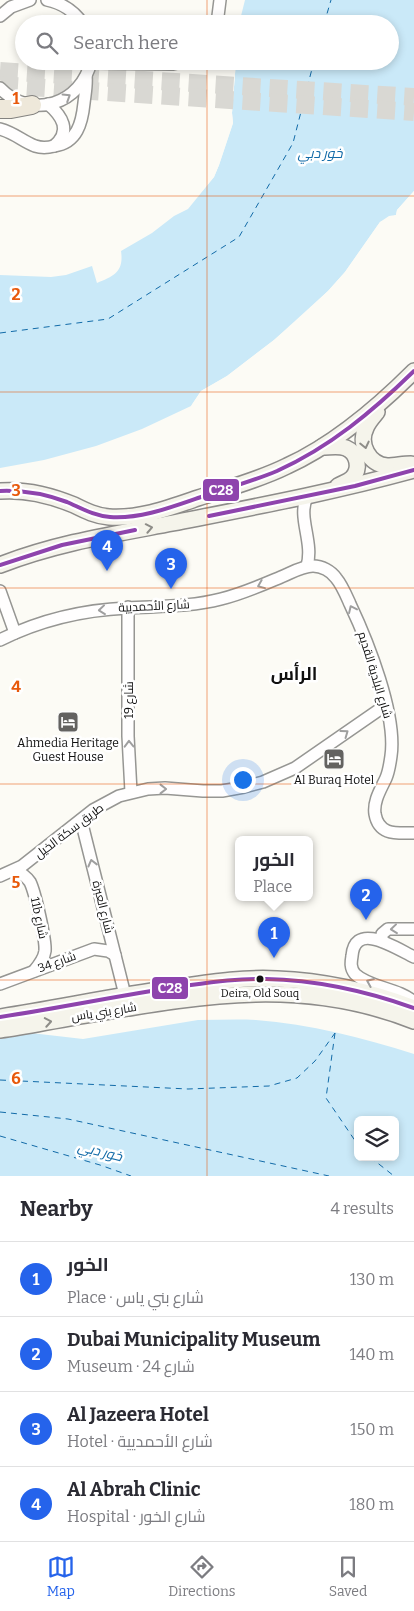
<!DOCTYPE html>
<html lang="en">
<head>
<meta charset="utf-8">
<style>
  body { margin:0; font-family:Bitter,Cairo,serif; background:#f7f7f7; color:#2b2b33 }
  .controls { position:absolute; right:15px; bottom:15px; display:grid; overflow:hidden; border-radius:8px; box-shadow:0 2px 8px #0003 }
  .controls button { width:45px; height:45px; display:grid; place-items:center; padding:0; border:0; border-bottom:1px solid #e1e1e2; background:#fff; color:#2b2b33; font:25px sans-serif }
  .you { position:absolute; left:242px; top:779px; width:18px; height:18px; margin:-12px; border:4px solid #fff; border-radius:50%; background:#1a73e8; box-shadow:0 0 0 8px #1a73e833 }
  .badge { display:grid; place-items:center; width:32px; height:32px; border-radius:50%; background:#2563eb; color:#fff; font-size:16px; font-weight:700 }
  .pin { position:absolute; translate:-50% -41px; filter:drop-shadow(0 1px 2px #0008) }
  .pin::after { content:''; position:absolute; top:26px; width:18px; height:15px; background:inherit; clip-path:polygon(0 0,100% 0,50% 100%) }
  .popup { position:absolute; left:235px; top:836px; width:78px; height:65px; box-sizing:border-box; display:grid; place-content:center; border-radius:8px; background:#fff; filter:drop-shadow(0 1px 4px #0005); font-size:16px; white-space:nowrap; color:#7c7c81 }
  .popup b { font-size:19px; color:#2b2b33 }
  .popup::after { content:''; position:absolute; left:50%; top:100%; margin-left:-10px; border:10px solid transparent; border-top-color:#fff }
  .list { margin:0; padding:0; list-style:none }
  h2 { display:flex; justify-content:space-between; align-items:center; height:65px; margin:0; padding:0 20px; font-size:21px }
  h2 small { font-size:16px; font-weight:400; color:#7c7c81 }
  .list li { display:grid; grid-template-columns:32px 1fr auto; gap:15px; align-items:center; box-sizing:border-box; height:75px; padding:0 20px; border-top:1px solid #e1e1e2 }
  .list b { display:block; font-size:19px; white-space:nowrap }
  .list p { margin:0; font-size:16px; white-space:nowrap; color:#7c7c81 }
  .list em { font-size:16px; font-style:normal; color:#7c7c81 }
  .icon { flex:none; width:28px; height:28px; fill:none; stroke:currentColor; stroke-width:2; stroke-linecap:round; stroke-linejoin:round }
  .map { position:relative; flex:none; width:414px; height:1176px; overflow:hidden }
  .search { position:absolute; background:#fff; box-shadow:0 2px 8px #0003; left:15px; right:15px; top:15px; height:55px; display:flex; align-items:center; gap:12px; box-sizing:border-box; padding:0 18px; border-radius:28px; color:#7c7c81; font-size:19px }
  .sheet { height:365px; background:#fff }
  nav { display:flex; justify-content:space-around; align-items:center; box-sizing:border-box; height:70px; border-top:1px solid #e1e1e2; background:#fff; font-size:14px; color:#7c7c81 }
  nav a { display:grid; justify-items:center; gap:2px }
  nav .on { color:#2563eb }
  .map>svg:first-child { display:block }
  .water { fill:#cae9f8; fill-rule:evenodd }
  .pier { fill:#fcfbf5 }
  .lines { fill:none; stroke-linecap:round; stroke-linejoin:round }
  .ferry { stroke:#126ba8; stroke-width:1; stroke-dasharray:6 5; stroke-linecap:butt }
  .primary-tunnel { stroke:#d9d8d3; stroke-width:18; stroke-dasharray:18 9; stroke-linecap:butt }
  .minor-casing { stroke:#969693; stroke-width:14 }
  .secondary-casing { stroke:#8d8c8a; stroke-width:18 }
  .primary-casing { stroke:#848380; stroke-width:20 }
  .minor { stroke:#fffefe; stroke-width:11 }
  .secondary { stroke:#f5f4eb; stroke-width:15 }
  .primary { stroke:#eee8da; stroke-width:18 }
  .bus-1-casing { stroke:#fff; stroke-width:8 }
  .bus-1 { stroke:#8e44ad; stroke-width:4 }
  .oneway { stroke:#9f9f9f }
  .oneway2 { stroke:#8e8d88 }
  .grid { fill:none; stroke:#e8590c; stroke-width:1; stroke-opacity:0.55 }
  .bus-dot { fill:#101010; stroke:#fff; stroke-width:2 }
  .labels { text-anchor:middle; stroke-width:5; stroke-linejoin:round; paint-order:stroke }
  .bus-label { font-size:11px; fill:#101010; stroke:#fff }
  .street-label { font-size:12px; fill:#101010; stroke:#fff }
  .poi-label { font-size:12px; fill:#101010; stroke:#fff }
  .water-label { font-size:14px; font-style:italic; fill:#126ba8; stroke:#fff }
  .district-label { font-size:18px; font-weight:bold; fill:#101010; stroke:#fff }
  .grid-label { font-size:16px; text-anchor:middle; font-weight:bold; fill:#e8590c; stroke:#fff; stroke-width:5; stroke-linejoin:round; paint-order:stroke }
  .line-badge { stroke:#fff; stroke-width:2 }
  .badge-label { font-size:14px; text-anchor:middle; font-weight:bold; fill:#fff }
</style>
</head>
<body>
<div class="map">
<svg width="414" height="1176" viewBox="0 0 414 1176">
  <rect width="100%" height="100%" fill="#fcfbf5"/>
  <g class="water">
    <path d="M245,0H414V191L397,210L396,215L380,222L345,272L328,291L296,321L274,340L227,376L201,391L191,406L142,429L96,446L44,460L0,468V275L51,277L66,275L92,266L97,283C114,276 124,272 121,251L152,233L174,216L188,209L214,177L219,165L233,123L232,113L236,61H390V24H239Z"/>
    <path d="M198,1020C217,1020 237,1019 256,1020C310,1024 363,1038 414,1054V1176H0V1039L31,1033L83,1039ZM358,1120H395V1157H358Z"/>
  </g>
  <g class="pier">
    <polygon points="234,61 236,61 232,113 233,123 219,165 214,177 187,209 193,200 212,175 217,164 230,123 229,113"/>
    <polygon points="414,191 414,194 399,211 398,217 390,218 381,224 347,273 329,292 276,342 228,378 202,393 195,404 191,406 201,391 227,376 274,340 328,291 345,272 380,222 389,216 396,215 397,210"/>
  </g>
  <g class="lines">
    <g class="ferry">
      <polyline points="324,24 331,0"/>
      <polyline points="0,333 108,319 239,237 293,143 314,61"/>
      <polyline points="335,1033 326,1098 358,1145"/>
      <polyline points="0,1080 188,1089 269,1086 297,1078 315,1061 335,1033"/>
      <polyline points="0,1112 68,1119 329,1176"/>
      <polyline points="0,1136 100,1165 131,1176"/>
      <polyline points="370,1157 394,1176"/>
    </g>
    <g class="primary-tunnel">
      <polyline points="0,71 414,97"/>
      <polyline points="0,85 414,112"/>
    </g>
    <g class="minor-casing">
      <g id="minor">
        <path d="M47,0C62,3 74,11 83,24"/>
        <polyline points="0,16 11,7 30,0"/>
        <polyline points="217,24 220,0"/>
        <polyline points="91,63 173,64 186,61"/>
        <path d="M0,88C31,121 82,104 91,61"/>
        <path d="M48,104C62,116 72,131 54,146"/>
        <path d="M0,129C15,133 22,141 35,146C41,148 47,148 54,146C77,143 82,123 84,103C85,94 87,85 86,76"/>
        <path d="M307,566C314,542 297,517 307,497"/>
        <polyline points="0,591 15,633"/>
        <polyline points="128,607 128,736 131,792"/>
        <path d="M0,640C40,620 83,610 127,608C159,606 190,607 221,599C242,594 262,585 281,577C291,573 302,566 313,566C322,566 331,571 336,578C342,585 346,595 350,604C368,642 397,715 391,756C390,763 389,771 386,778C381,789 373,801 375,814C379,836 397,833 414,833"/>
        <polyline points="81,820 125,995"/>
        <path d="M15,870C21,873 26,876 30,882C35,892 46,940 45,951C44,959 39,965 34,971"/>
        <polyline points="0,876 22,866 93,810 119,796 148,789 165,788 203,791 222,791 244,787 263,782 295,768 386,705"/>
        <polyline points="382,941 382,934 388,929 414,929"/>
        <path d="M414,957C397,949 355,920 352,956C351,962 350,968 355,974C370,988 398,988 414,1002"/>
        <polyline points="0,984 94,949 108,951 115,955"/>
      </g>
    </g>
    <g class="secondary-casing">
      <g id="secondary">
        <path d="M377,412C373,417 368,422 366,428C358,444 369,464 387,466C395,466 403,464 411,464"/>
        <path d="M322,447C330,447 339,445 346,448C358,453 361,469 352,478C348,482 343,483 338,486"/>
        <path d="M0,491C26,489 50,495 74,505C86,511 96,516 109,517C140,519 169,508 198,498C228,488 259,480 287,466C335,444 377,408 414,371"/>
        <path d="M0,565C56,543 115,534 173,523C254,507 334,492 414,470"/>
        <path d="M0,1017C58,1008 114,996 172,988C207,983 242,977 277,979C325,981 370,991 414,1008"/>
        <path d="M0,1030C25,1027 50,1021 75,1017C194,997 297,975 414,1021"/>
      </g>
    </g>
    <g class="primary-casing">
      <polyline id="primary" points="0,109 11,109 32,105"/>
    </g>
    <use href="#minor" class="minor"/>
    <use href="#secondary" class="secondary"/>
    <use href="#primary" class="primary"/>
    <g class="bus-1-casing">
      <g id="bus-1">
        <path d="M0,491C23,490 45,494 67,502C81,508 94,516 110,517C140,519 169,508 198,498C224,489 251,482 277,471C330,447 373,411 414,371"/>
        <polyline points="209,516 355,486 414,470"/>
        <polyline points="0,565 62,545 135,530"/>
        <path d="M0,1017C59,1008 117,996 176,987C206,983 236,978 266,979C317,980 366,991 414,1008"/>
      </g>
    </g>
    <use href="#bus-1" class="bus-1"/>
  </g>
  <defs><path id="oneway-chevron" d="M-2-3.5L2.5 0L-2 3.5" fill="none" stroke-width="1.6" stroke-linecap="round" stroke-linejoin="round" transform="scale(1.25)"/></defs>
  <g class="oneway">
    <use href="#oneway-chevron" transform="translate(67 97) rotate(-32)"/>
    <use href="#oneway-chevron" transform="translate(261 585) rotate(158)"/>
    <use href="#oneway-chevron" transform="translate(352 609) rotate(-115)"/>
    <use href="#oneway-chevron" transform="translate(102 610) rotate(174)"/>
    <use href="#oneway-chevron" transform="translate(345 733) rotate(-36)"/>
    <use href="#oneway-chevron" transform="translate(129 744) rotate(-91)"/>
    <use href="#oneway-chevron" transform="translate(163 789)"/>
    <use href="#oneway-chevron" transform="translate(92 863) rotate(-104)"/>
    <use href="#oneway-chevron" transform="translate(394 929) rotate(174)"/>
    <use href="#oneway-chevron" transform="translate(370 982) rotate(-157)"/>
  </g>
  <g class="oneway2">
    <use href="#oneway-chevron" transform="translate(365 445) rotate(77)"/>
    <use href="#oneway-chevron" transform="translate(149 528) rotate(-11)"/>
    <use href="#oneway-chevron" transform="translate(48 1022) rotate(-10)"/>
  </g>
  <path class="grid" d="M207,0V24M207,61V1176M0,196H414M0,392H414M0,588H414M0,784H414M0,980H414"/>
  <defs>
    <g id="hotel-square" transform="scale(1.125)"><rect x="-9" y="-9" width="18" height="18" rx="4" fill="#636260" stroke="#fff"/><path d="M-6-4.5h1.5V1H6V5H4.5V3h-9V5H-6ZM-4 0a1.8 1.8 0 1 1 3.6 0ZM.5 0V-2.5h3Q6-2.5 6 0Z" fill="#fff"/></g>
  </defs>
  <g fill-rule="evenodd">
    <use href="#hotel-square" x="68" y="722"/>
    <use href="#hotel-square" x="334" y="759"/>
  </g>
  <circle class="bus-dot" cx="260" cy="979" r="4.5"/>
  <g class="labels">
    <g class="bus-label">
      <text x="260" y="997">Deira, Old Souq</text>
    </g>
    <g class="street-label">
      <text transform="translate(154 606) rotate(-3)" y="4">شارع الأحمديية</text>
      <text transform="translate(375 675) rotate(73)" y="4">شارع البلدية القديم</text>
      <text transform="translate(129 700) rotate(-90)" y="4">شارع 19</text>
      <text transform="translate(69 831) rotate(-37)" y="4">طريق سكة الخيل</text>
      <text transform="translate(103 907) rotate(76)" y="4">شارع العبرة</text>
      <text transform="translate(39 918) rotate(78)" y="4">11b شارع</text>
      <text transform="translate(57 962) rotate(-20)" y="4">شارع 34</text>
      <text transform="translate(104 1012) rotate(-9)" y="4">شارع بني ياس</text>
    </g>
    <g class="poi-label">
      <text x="68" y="747">Ahmedia Heritage<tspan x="68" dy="14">Guest House</tspan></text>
      <text x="334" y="784">Al Buraq Hotel</text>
    </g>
    <g class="water-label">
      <text x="320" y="158">خور دبي</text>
      <text transform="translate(100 1151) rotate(14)" y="5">خور دبي</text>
    </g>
    <g class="district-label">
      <text x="294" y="680">الرأس</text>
    </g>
  </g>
  <g class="grid-label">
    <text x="16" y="104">1</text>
    <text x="16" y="300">2</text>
    <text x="16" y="496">3</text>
    <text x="16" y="692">4</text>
    <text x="16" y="888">5</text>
    <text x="16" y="1084">6</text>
  </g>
  <g class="line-badge">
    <rect x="202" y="478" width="38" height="24" rx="5" fill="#8e44ad"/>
    <rect x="151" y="976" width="38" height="24" rx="5" fill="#8e44ad"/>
  </g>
  <g class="badge-label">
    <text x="221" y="495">C28</text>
    <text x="170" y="993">C28</text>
  </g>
</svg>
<div class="controls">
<button><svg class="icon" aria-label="layers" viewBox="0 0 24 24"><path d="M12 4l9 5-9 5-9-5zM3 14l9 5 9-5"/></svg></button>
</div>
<div class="you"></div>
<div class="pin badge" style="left:274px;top:958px">1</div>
<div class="popup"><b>الخور</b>Place</div>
<div class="pin badge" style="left:366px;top:920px">2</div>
<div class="pin badge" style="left:171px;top:589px">3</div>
<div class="pin badge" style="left:107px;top:571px">4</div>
<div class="search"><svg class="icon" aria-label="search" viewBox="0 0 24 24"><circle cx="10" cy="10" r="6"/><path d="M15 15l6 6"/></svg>Search here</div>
</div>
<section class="sheet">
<h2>Nearby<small>4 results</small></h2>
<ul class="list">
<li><span class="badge">1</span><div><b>الخور</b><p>Place · شارع بني ياس</p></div><em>130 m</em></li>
<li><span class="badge">2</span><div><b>Dubai Municipality Museum</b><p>Museum · شارع 24</p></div><em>140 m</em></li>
<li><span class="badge">3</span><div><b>Al Jazeera Hotel</b><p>Hotel · شارع الأحمديية</p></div><em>150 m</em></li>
<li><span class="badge">4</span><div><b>Al Abrah Clinic</b><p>Hospital · شارع الخور</p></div><em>180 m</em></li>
</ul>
</section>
<nav>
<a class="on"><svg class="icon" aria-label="map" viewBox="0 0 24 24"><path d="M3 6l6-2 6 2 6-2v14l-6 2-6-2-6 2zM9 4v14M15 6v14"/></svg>Map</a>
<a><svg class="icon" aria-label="directions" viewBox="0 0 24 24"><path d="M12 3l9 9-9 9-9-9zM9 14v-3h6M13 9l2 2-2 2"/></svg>Directions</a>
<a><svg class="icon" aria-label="saved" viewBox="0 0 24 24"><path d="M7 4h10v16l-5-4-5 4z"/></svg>Saved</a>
</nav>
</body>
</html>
